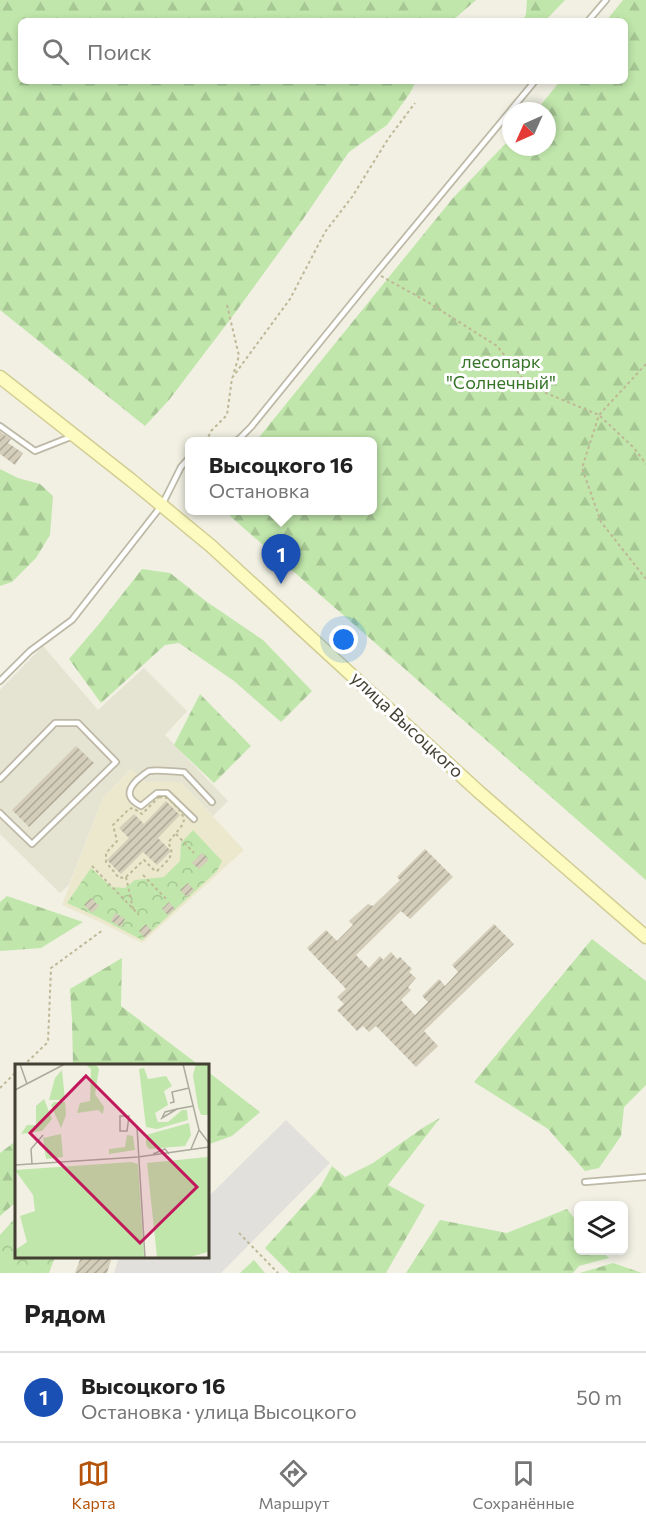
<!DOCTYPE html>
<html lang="ru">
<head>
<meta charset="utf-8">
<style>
  body { margin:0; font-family:Commissioner,sans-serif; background:#f2f2f2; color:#222 }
  .controls { position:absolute; right:18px; bottom:18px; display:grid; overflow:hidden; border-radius:9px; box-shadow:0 3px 9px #0003 }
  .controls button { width:54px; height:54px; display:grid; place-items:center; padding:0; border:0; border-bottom:2px solid #e0e0e0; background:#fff; color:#222; font:30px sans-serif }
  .compass { position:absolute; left:502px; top:102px; width:54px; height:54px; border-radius:50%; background:#fff; box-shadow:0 3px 9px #0003; rotate:225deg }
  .you { position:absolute; left:344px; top:640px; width:21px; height:21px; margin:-15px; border:4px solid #fff; border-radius:50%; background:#1a73e8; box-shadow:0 0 0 9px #1a73e833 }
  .badge { display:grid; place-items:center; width:39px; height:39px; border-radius:50%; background:#b45309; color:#fff; font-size:20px; font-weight:700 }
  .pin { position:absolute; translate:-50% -50px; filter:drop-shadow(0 2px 3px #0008) }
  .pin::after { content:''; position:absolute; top:32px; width:21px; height:18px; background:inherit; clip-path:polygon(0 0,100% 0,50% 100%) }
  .popup { position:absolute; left:185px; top:437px; width:192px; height:78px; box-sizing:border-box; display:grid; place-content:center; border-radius:9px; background:#fff; filter:drop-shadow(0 2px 4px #0005); font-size:20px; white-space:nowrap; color:#767676 }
  .popup b { font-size:22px; color:#222 }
  .popup::after { content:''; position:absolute; left:50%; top:100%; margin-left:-12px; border:12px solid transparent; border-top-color:#fff }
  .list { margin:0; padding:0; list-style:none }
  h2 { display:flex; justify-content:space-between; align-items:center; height:78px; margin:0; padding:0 24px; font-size:26px }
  h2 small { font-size:20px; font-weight:400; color:#767676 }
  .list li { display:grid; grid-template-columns:39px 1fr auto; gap:18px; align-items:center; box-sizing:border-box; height:90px; padding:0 24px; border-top:2px solid #e0e0e0 }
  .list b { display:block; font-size:22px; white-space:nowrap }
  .list p { margin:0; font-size:20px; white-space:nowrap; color:#767676 }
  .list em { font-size:20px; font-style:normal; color:#767676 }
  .icon { flex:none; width:33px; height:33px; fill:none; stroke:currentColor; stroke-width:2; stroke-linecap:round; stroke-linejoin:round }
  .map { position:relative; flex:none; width:646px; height:1273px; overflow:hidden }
  .search { position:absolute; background:#fff; box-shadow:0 3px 9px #0003; left:18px; right:18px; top:18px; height:66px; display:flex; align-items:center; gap:15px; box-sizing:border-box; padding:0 21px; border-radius:9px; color:#767676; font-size:22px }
  .sheet { height:168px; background:#fff }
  nav { display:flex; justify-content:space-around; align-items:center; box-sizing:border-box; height:84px; border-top:2px solid #e0e0e0; background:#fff; font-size:16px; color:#767676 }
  nav a { display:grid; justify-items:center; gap:3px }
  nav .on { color:#b45309 }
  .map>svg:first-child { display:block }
  .residential { fill:#e5e3d1 }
  .education { fill:#ebe8cd }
  .forest { fill:url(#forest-firs) }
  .park { fill:url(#park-crowns) }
  .parking { fill:#e2e0dc }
  .building { fill:url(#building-hatch) }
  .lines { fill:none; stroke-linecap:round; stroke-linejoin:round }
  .lane-casing { stroke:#bdb9a6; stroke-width:8 }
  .secondary-casing { stroke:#d2cd93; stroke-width:15 }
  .path { stroke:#beb897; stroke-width:2; stroke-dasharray:3 3; stroke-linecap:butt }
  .lane { stroke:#fff; stroke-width:4.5 }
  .secondary { stroke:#fefbc0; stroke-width:12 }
  .labels { text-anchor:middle; stroke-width:6; stroke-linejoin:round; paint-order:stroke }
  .park-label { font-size:18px; fill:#367428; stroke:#fff }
  .street-label { font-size:18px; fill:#434033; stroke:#fff }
  .inset-road { fill:none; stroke:#abaa9d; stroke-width:1.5 }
  .view { fill:#c2185b; fill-opacity:0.15; stroke:#c2185b; stroke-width:3 }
  .inset-edge { fill:none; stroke:#434033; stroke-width:3 }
</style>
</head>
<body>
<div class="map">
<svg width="646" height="1273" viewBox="0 0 646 1273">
  <defs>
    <pattern id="forest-firs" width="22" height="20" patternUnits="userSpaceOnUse" patternTransform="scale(1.5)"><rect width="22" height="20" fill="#c0e6ab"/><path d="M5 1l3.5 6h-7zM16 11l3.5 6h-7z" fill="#a6c694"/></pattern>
    <pattern id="park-crowns" width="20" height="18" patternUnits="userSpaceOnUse" patternTransform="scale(1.5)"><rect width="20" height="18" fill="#c0e6ab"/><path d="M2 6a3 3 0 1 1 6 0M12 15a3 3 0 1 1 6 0" fill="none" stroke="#a6c694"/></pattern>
    <pattern id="building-hatch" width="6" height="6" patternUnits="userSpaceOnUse" patternTransform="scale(1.5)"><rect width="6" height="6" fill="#d3cdb9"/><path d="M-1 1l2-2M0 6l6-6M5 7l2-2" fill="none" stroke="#ada897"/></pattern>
  </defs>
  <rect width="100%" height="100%" fill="#f1f0e3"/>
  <polygon class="residential" points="43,646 98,710 144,668 187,711 165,735 228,801 213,816 181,782 147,783 131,769 103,798 69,885 60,893 0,834 0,690"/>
  <polygon class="education" points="132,769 146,783 150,781 181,782 244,850 142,943 98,921 62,905 103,798"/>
  <g class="forest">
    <polygon points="0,0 476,0 452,21 21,21 21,81 416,81 410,93 387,125 349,152 301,222 232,317 169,400 145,426 0,310"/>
    <polygon points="527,0 565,0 545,21 523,21 526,14"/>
    <polygon points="623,0 646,0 646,880 231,517 227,511 372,510 372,442 256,441 453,198 511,138 511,147 547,147 547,111 536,111 560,81 625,81 625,21 606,21"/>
    <polygon points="0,469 18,478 40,484 53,496 50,535 36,558 12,582 0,586"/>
    <polygon points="142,569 170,573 207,602 263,640 312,691 281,722 234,681 179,643 165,645 101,703 69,659 99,624"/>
    <polygon points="200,694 251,746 214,783 174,745"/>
    <polygon points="7,896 83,922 41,948 0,951 0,902"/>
    <polygon points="592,939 646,981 646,1085 624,1107 621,1136 599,1168 585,1171 548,1129 474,1082"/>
    <polygon points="122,958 121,1006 200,1066 73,1066 72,1020 70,989"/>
    <polygon points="207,1071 260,1112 232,1136 207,1145"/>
    <polygon points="440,1118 388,1185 425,1205 386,1273 290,1273 265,1248 321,1186 332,1166 345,1177 373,1163 424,1127"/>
    <polygon points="16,1141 16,1202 0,1216 0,1153"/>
    <polygon points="567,1209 578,1223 578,1250 602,1251 609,1258 579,1266 573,1273 406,1273 440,1220 507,1233"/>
    <polygon points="254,1260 265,1273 240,1273"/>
    <polygon points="613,1263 642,1273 580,1273"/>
  </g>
  <g class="park">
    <polygon points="193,830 222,861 217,871 142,940 98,917 67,903 91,868 111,887 125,888 135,880 164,877 180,861 181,843"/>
    <polygon points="16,1217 16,1256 55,1257 49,1273 0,1273 0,1235"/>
  </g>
  <polygon class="parking" points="286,1120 330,1163 221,1273 114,1273 119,1257 207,1256 207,1198"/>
  <g class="building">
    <polygon points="0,432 11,439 8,443 23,453 15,465 0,454"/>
    <polygon points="76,746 94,763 29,827 12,810"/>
    <polygon points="166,801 180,815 158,838 171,851 157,865 143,852 121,874 107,860 129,838 119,828 134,814 144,824"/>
    <polygon points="425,849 453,877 410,919 401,911 356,955 369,968 380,956 383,960 391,952 397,959 400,957 412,969 409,972 416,978 408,987 411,990 401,1000 415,1015 428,1002 422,996 439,979 445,986 458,972 452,965 494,924 514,944 424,1031 438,1046 416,1067 376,1026 369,1032 363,1026 357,1031 337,1010 344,1004 337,997 346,989 307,948 326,930 337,941 353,925 349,921 368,904 373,906 400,880 397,877"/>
    <polygon points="202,853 209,860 199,869 192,863"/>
    <polygon points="188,883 194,890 187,897 180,890"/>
    <polygon points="91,898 99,906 92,913 84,905"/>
    <polygon points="169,902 175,909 168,915 162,909"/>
    <polygon points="115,913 125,919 121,927 111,921"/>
    <polygon points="146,924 152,931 145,938 139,931"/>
    <polygon points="81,1257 112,1257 107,1273 75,1273"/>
  </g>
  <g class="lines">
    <g class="lane-casing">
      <g id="lane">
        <polyline points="588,21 606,0"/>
        <polyline points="0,426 35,451 73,436"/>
        <polyline points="234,442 239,439 251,427 376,273 535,81"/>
        <polyline points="0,681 30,651 72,620 162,505 181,467 190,457"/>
        <polyline points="0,779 55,723 78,723 116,762 32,844 0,813"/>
        <path d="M194,819L167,793H157L141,806C127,799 126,791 137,780C141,777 145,773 149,771C157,769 175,772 184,772L212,802"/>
        <polyline points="585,1182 646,1177"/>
      </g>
    </g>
    <g class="secondary-casing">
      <polyline id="secondary" points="0,377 131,480 211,546 479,792 646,937"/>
    </g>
    <g class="path">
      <polyline points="381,276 426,301 497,346 529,386 599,415 634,448 646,464"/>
      <polyline points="227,305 239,356 233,375"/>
      <polyline points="646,364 599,415 582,468 601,522 646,579"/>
      <polyline points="206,442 211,431 227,415 232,378 290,299 325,232 352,197 388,139 415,103"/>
      <path d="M159,797L168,798C192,823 186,819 168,843C177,855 166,862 157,871H155L144,860L126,877L119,878L106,862V853L117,841L113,825L129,809L133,808L142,814Z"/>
      <polyline points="176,834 194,853"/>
      <polyline points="92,866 139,915"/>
      <polyline points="143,875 168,901"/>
      <polyline points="126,877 133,909"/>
      <polyline points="23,1066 48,1042 51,968 103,930"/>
      <polyline points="0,1088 16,1072"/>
      <polyline points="239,1233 278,1273"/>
    </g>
    <use href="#lane" class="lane"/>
    <use href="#secondary" class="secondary"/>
  </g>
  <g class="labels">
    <g class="park-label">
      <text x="501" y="368">лесопарк<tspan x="501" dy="21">"Солнечный"</tspan></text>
    </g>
    <g class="street-label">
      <text transform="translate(407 725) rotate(43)" y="6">улица Высоцкого</text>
    </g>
  </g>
  <g transform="translate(15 1064)">
    <rect width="194" height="194" fill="#f1f0e3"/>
    <path d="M70,0H80L84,5L80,30L89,43L88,50L83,46L62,49L65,39L75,37L76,5ZM181,0H193V51H186L183,43L178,11ZM129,4L133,15L151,12L157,22L149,27L153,41L140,49L143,58H153L167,46H172L173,56L142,65L131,63L124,5ZM47,6L50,36H34L40,14ZM29,35L37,55L27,67L6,70L12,61H21V42ZM39,38H50L51,51L46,64L36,41ZM174,59L176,71L170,82L134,85L131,81V71ZM46,70L48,93L31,95L28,74ZM112,71L118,72L120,86L94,90V85L110,83ZM193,93V188L175,193H142L132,99ZM116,98L123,100L129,193H0V186L12,178L5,152L20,147L18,131L0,106Z" fill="#c0e6ab"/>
    <path class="inset-road" d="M5,0L12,20M168,0L184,66L194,79M0,26L50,0M155,39L159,38L157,28L174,24M162,45L147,54L150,48L162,45L178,42M105,52H114L112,67H105ZM122,63L130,194M176,85L184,66M138,90L150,85L154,90M17,100L16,85L28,71M0,101L123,93L194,83"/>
    <path class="view" d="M71,12L182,123L125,179L15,69Z"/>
    <rect width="194" height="194" class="inset-edge"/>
  </g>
</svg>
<div class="controls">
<button><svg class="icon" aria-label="layers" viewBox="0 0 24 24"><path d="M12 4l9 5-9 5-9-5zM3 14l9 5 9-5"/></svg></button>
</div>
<svg class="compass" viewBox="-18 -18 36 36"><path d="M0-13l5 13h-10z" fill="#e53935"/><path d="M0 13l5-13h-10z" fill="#767676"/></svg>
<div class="you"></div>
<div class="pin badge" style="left:281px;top:584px;background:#1a4fb4">1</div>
<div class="popup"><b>Высоцкого 16</b>Остановка</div>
<div class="search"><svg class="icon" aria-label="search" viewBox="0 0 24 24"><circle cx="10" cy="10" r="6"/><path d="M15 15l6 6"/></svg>Поиск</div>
</div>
<section class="sheet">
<h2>Рядом<small></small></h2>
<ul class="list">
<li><span class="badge" style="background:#1a4fb4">1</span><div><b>Высоцкого 16</b><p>Остановка · улица Высоцкого</p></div><em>50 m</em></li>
</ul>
</section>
<nav>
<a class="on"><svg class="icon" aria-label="map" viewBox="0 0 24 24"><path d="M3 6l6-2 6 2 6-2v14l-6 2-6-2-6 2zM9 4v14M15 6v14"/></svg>Карта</a>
<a><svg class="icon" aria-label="directions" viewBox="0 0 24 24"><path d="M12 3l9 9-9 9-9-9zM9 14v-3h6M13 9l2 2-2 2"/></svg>Маршрут</a>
<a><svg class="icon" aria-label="saved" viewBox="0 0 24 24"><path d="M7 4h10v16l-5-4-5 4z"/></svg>Сохранённые</a>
</nav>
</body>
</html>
